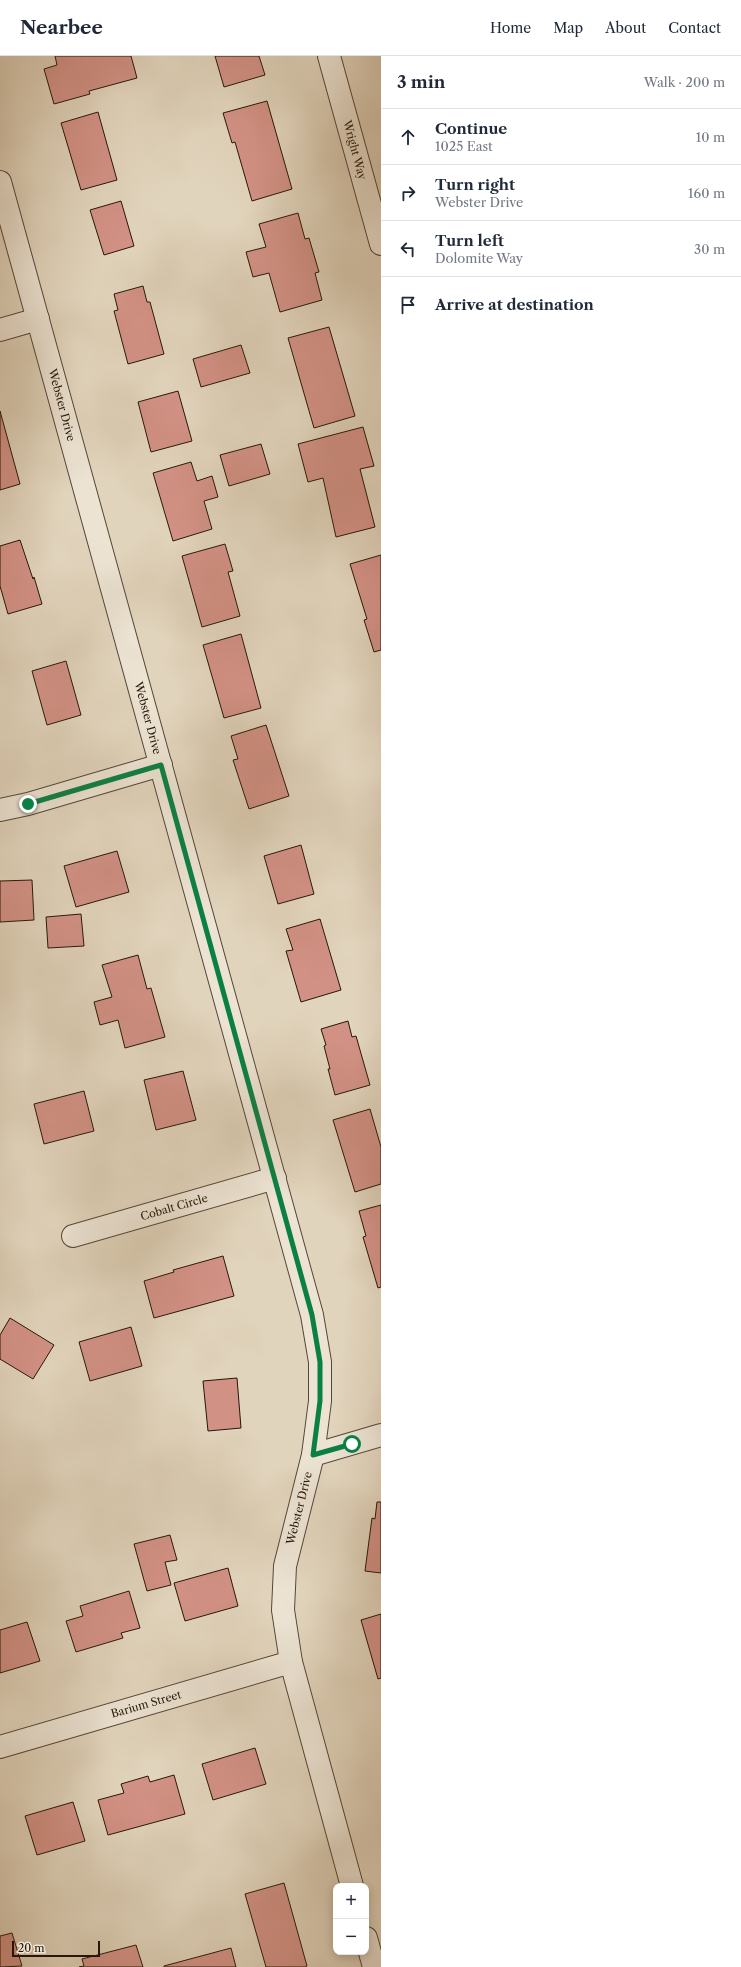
<!DOCTYPE html>
<html lang="en">
<head>
<meta charset="utf-8">
<style>
  body { margin:0; font-family:"Libre Caslon Text",serif; background:#f2f2f3; color:#1f2937 }
  .controls { position:absolute; right:12px; bottom:12px; display:grid; overflow:hidden; border-radius:8px; box-shadow:0 2px 10px #0003 }
  .controls button { width:36px; height:36px; display:grid; place-items:center; padding:0; border:0; border-bottom:1px solid #e0e1e3; background:#fff; color:#1f2937; font:20px sans-serif }
  .scale { position:absolute; left:12px; bottom:10px; width:88px; box-sizing:border-box; padding-left:4px; border:2px solid #261708; border-top:0; font-size:11px; line-height:14px; white-space:nowrap; color:#261708; -webkit-text-stroke:3px #ece3d3; paint-order:stroke }
  .stop { position:absolute; width:12px; height:12px; margin:-9px; border:3px solid #0b8043; border-radius:50%; background:#fff }
  .stop.end { background:#0b8043; border-color:#fff; box-shadow:0 1px 4px #0008 }
  .list { margin:0; padding:0; list-style:none }
  h2 { display:flex; justify-content:space-between; align-items:center; height:52px; margin:0; padding:0 16px; font-size:17px }
  h2 small { font-size:13px; font-weight:400; color:#747a83 }
  .list li { display:grid; grid-template-columns:26px 1fr auto; gap:12px; align-items:center; box-sizing:border-box; height:56px; padding:0 16px; border-top:1px solid #e0e1e3 }
  .list b { display:block; font-size:15px; white-space:nowrap }
  .list p { margin:0; font-size:13px; white-space:nowrap; color:#747a83 }
  .list em { font-size:13px; font-style:normal; color:#747a83 }
  .icon { flex:none; width:22px; height:22px; fill:none; stroke:currentColor; stroke-width:2; stroke-linecap:round; stroke-linejoin:round }
  .map { position:relative; flex:none; width:381px; height:1911px; overflow:hidden }
  header { display:flex; align-items:center; gap:24px; box-sizing:border-box; height:56px; padding:0 20px; background:#fff; border-bottom:1px solid #e0e1e3 }
  header strong { font-size:19px }
  nav { display:flex; gap:22px; margin-inline-start:auto; font-size:14px }
  main { display:flex }
  aside { flex:1; background:#fff }
  .map>svg:first-child { display:block }
  .building { fill:#d29185; stroke:#261708 }
  .lines { fill:none; stroke-linecap:round; stroke-linejoin:round }
  .street-casing { stroke:#554635; stroke-width:24 }
  .street { stroke:#ece3d3; stroke-width:22 }
  .route { stroke:#0b8043; stroke-width:5 }
  .labels { text-anchor:middle; stroke-width:4; stroke-linejoin:round; paint-order:stroke }
  .street-label { font-size:11px; fill:#261708; stroke:#ece3d3 }
</style>
</head>
<body>
<header>
<strong>Nearbee</strong>
<nav><a>Home</a><a>Map</a><a>About</a><a>Contact</a></nav>
</header>
<main>
<div class="map">
<svg width="381" height="1911" viewBox="0 0 381 1911">
  <rect width="100%" height="100%" fill="#e1d4bc"/>
  <filter id="stains"><feTurbulence type="fractalNoise" baseFrequency=".005" numOctaves="4"/><feColorMatrix values="0 0 0 0 .2 0 0 0 0 .09 0 0 0 0 .02 0 0 0 .5 -.17"/></filter>
  <radialGradient id="worn" r=".72"><stop offset=".6" stop-color="#630" stop-opacity="0"/><stop offset="1" stop-color="#630" stop-opacity=".3"/></radialGradient>
  <g class="building">
    <polygon points="55,0 131,0 137,22 89,35 90,38 54,48 44,13 57,9"/>
    <polygon points="215,0 259,0 265,19 224,31"/>
    <polygon points="267,45 292,133 252,145 235,86 232,87 223,57"/>
    <polygon points="98,56 117,124 81,134 61,67"/>
    <polygon points="121,145 134,190 104,199 90,154"/>
    <polygon points="298,157 305,183 309,182 319,216 315,217 322,244 280,256 269,217 253,221 246,196 266,191 259,168"/>
    <polygon points="143,230 147,246 150,246 164,298 128,308 114,255 118,254 114,238"/>
    <polygon points="329,271 355,360 314,372 288,282"/>
    <polygon points="241,289 250,317 201,331 193,303"/>
    <polygon points="178,335 192,385 151,396 138,346"/>
    <polygon points="0,355 20,428 0,434"/>
    <polygon points="363,371 374,410 360,413 375,471 336,481 323,422 308,426 298,388"/>
    <polygon points="261,388 270,418 229,430 220,399"/>
    <polygon points="191,406 197,425 212,420 218,441 204,445 212,473 173,485 153,417"/>
    <polygon points="20,484 33,523 34,521 42,548 8,558 0,530 0,490"/>
    <polygon points="225,488 233,515 228,516 240,560 202,571 182,500"/>
    <polygon points="381,499 381,594 374,596 364,564 367,563 350,508"/>
    <polygon points="241,578 261,652 224,662 203,589"/>
    <polygon points="66,605 81,659 47,669 32,615"/>
    <polygon points="266,669 289,740 249,753 233,704 238,703 231,680"/>
    <polygon points="301,789 314,838 278,848 264,800"/>
    <polygon points="117,795 129,836 76,851 64,810"/>
    <polygon points="32,824 34,864 0,866 0,825"/>
    <polygon points="81,858 84,890 48,892 46,861"/>
    <polygon points="320,863 341,934 301,946 286,895 293,894 286,873"/>
    <polygon points="138,899 147,933 151,932 165,981 125,992 118,964 100,969 94,946 112,941 102,909"/>
    <polygon points="348,965 352,981 356,980 370,1029 335,1039 328,1013 330,1013 324,990 326,989 321,973"/>
    <polygon points="183,1015 196,1064 156,1074 144,1024"/>
    <polygon points="84,1035 94,1075 44,1088 34,1048"/>
    <polygon points="370,1053 381,1091 381,1128 355,1136 333,1064"/>
    <polygon points="381,1149 381,1231 378,1232 363,1181 366,1180 359,1155"/>
    <polygon points="223,1200 234,1240 154,1262 144,1225 174,1216 173,1214"/>
    <polygon points="10,1262 54,1289 33,1323 0,1303 0,1279"/>
    <polygon points="131,1271 142,1310 90,1325 79,1286"/>
    <polygon points="237,1322 241,1372 208,1375 203,1325"/>
    <polygon points="377,1446 381,1446 381,1517 365,1515 372,1462 375,1463"/>
    <polygon points="170,1479 177,1504 165,1506 171,1529 147,1535 134,1488"/>
    <polygon points="228,1512 238,1550 185,1565 174,1527"/>
    <polygon points="129,1535 140,1572 121,1577 123,1582 76,1596 66,1565 83,1560 80,1550"/>
    <polygon points="381,1558 381,1622 378,1623 361,1564"/>
    <polygon points="27,1566 40,1605 0,1617 0,1574"/>
    <polygon points="255,1692 266,1728 213,1744 202,1708"/>
    <polygon points="174,1719 185,1758 108,1779 98,1744 124,1737 121,1728 148,1720 150,1726"/>
    <polygon points="73,1746 85,1785 37,1799 25,1760"/>
    <polygon points="284,1827 307,1910 305,1911 266,1911 245,1838"/>
    <polygon points="12,1877 22,1910 0,1911 0,1880"/>
    <polygon points="136,1889 143,1911 79,1911 84,1910 82,1903"/>
    <polygon points="231,1892 236,1911 164,1911 164,1910"/>
  </g>
  <g class="lines">
    <g class="street-casing">
      <g id="street">
        <polyline points="329,0 381,188"/>
        <polyline points="0,126 312,1259 320,1306 320,1345 313,1399 285,1510 283,1554 291,1606 352,1830"/>
        <polyline points="0,274 38,263"/>
        <polyline points="0,754 28,748 161,709"/>
        <polyline points="73,1180 275,1122"/>
        <polyline points="313,1399 381,1379"/>
        <polyline points="0,1691 291,1606"/>
        <polyline points="366,1882 374,1911"/>
      </g>
    </g>
    <use href="#street" class="street"/>
  </g>
  <g class="lines">
    <polyline class="route" points="28,748 161,709 312,1259 320,1306 320,1345 313,1399 352,1388"/>
  </g>
  <g class="labels">
    <g class="street-label">
      <text transform="translate(355 94) rotate(75)" y="4">Wright Way</text>
      <text transform="translate(62 349) rotate(75)" y="4">Webster Drive</text>
      <text transform="translate(148 662) rotate(75)" y="4">Webster Drive</text>
      <text transform="translate(174 1151) rotate(-16)" y="4">Cobalt Circle</text>
      <text transform="translate(299 1452) rotate(-76)" y="4">Webster Drive</text>
      <text transform="translate(146 1648) rotate(-16)" y="4">Barium Street</text>
    </g>
  </g>
  <rect width="100%" height="100%" filter="url(#stains)"/>
  <rect width="100%" height="100%" fill="url(#worn)"/>
</svg>
<div class="controls">
<button>+</button>
<button>−</button>
</div>
<div class="scale">20 m</div>
<div class="stop" style="left:352px;top:1388px"></div>
<div class="stop end" style="left:28px;top:748px"></div>
</div>
<aside>
<h2>3 min<small>Walk · 200 m</small></h2>
<ul class="list">
<li><svg class="icon" aria-label="ahead" viewBox="0 0 24 24"><path d="M12 20V5M6 11l6-6 6 6"/></svg><div><b>Continue</b><p>1025 East</p></div><em>10 m</em></li>
<li><svg class="icon" aria-label="right" viewBox="0 0 24 24"><path d="M7 20v-9h11M14 6l5 5-5 5"/></svg><div><b>Turn right</b><p>Webster Drive</p></div><em>160 m</em></li>
<li><svg class="icon" aria-label="left" viewBox="0 0 24 24"><path d="M17 20v-9H6M10 6l-5 5 5 5"/></svg><div><b>Turn left</b><p>Dolomite Way</p></div><em>30 m</em></li>
<li><svg class="icon" aria-label="arrive" viewBox="0 0 24 24"><path d="M6 21V4h12l-3 4 3 4H6"/></svg><div><b>Arrive at destination</b></div></li>
</ul>
</aside>
</main>
</body>
</html>
